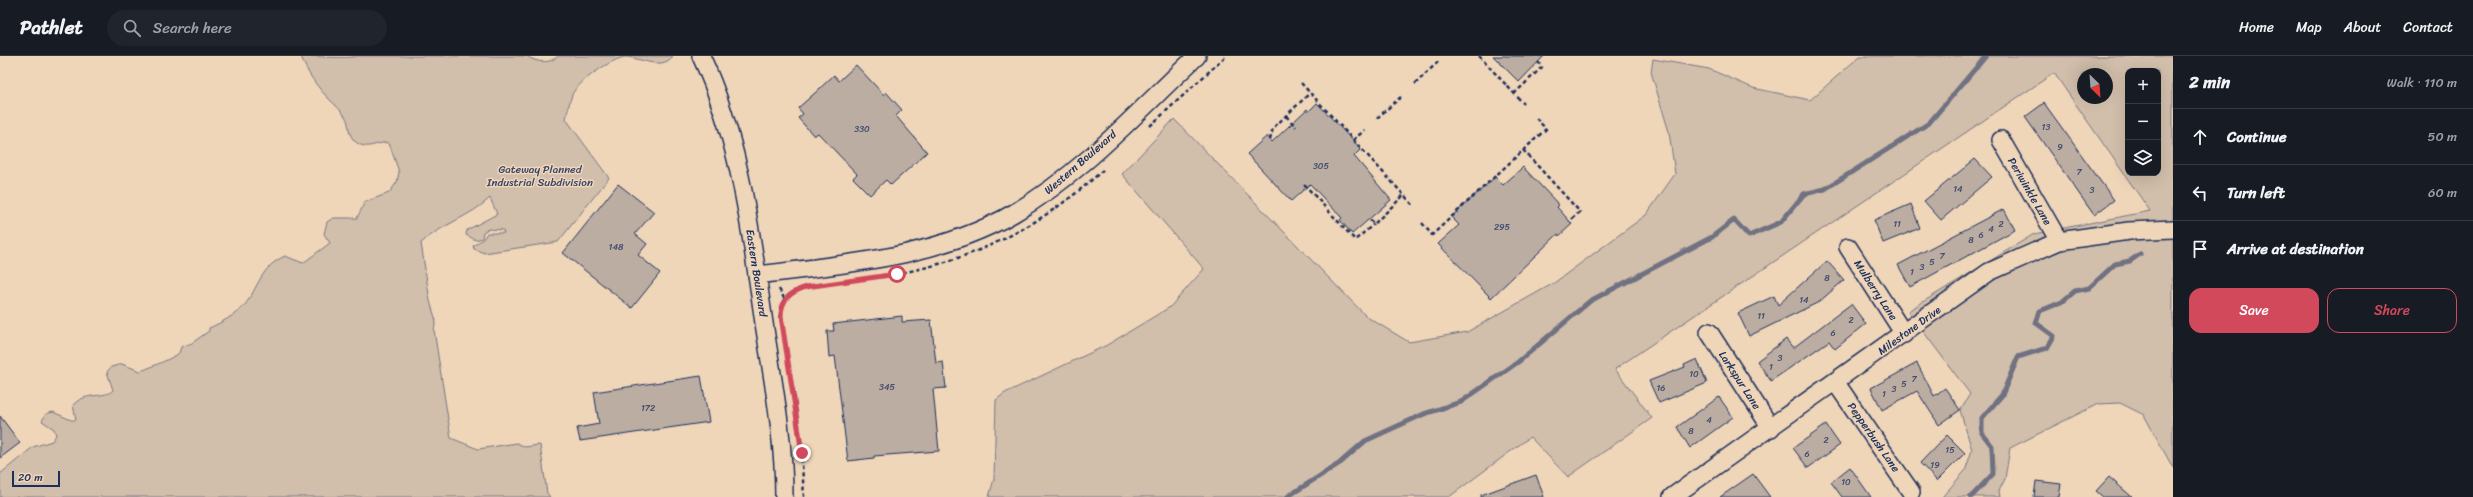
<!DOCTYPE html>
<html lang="en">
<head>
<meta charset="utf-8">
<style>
  body { margin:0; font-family:Sriracha,sans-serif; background:#20242c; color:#f1f3f6 }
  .controls { position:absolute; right:12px; top:12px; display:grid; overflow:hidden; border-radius:8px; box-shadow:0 4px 16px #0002 }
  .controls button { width:36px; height:36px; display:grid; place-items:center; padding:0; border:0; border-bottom:1px solid #363941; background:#171b24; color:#f1f3f6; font:20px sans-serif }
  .compass { position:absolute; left:2077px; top:12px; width:36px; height:36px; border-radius:50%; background:#171b24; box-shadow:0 4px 16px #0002; rotate:155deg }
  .scale { position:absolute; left:12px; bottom:10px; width:48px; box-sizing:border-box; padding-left:4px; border:2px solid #1b2f5e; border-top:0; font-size:11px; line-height:14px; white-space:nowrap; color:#1b2f5e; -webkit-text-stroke:3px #f0d6b8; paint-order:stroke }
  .stop { position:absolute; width:12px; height:12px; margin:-9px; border:3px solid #d1495b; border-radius:50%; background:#fff }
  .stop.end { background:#d1495b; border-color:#fff; box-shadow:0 1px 4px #0008 }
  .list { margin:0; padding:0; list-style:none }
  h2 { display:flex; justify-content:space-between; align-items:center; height:52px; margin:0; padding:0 16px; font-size:17px }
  h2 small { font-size:13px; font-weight:400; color:#9ea1a6 }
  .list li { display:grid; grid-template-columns:26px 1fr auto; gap:12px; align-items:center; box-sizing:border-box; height:56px; padding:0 16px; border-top:1px solid #363941 }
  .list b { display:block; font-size:15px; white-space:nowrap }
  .list em { font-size:13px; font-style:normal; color:#9ea1a6 }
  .actions { display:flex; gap:8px; padding:12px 16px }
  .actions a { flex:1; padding:9px 0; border:1px solid #d1495b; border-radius:12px; text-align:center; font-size:14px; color:#d1495b }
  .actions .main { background:#d1495b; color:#fff }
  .icon { flex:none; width:22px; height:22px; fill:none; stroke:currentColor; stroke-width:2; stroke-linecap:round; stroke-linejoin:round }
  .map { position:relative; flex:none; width:2173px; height:441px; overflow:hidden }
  header { display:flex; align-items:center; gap:24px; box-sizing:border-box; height:56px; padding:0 20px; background:#171b24; border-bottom:1px solid #363941 }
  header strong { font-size:19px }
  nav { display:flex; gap:22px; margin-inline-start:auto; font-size:14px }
  .search { width:280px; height:36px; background:#20242c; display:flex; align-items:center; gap:10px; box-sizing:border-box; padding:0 14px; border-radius:22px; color:#9ea1a6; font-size:15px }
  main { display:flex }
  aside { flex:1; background:#171b24 }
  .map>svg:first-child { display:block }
  .green { fill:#d1beab; stroke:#767684; fill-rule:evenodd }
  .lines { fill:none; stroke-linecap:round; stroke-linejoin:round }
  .stream { stroke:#6f7181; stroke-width:5 }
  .building { fill:#bbada2; stroke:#1b2f5e }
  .street-casing { stroke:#1b2f5e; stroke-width:20 }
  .path { stroke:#1b2f5e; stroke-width:2.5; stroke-dasharray:4 3; stroke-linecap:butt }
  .street { stroke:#f0d6b8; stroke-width:17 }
  .route { stroke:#d1495b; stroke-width:5 }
  .labels { text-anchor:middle; stroke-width:3; stroke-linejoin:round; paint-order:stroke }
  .number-label { font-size:9px; fill:#434e6f }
  .street-label { font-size:11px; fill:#1b2f5e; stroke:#f0d6b8 }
  .park-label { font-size:11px; fill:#36446a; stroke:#f0d6b8 }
</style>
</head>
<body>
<header>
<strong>Pathlet</strong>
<div class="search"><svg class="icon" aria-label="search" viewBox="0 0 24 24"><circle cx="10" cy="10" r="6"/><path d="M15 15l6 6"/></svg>Search here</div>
<nav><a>Home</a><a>Map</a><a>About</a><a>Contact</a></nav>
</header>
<main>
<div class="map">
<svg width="2173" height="441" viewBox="0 0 2173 441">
  <rect width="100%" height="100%" fill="#f0d6b8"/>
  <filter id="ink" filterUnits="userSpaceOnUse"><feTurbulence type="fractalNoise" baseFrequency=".025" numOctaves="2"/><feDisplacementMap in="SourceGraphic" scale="8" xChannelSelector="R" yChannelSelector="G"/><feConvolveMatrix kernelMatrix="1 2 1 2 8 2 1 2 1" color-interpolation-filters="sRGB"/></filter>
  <g filter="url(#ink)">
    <g class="green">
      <path d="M301,0C312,0 350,3 357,0H527C537,7 550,8 558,0H673C662,15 641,2 626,1C614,1 576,27 572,39C569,46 568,55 566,63L609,122L558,186L484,197L474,193L473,190L483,183L487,177H504L503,174L488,173L483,176L482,182L476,184L466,179L467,174L497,158L490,142C470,161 442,168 421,187L430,245L436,265L434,274L451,382L478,393L517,387L525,391L540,389L547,437L550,441H0V418L33,391L52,385L56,379L54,373L42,365L46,358L53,356L71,364H76L73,349C86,335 105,343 113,334L107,316L111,311L122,308L140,315C145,314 177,300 179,297C180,295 180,293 181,291L192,287L209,275V272C221,267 235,259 244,250C259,231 260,211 285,200L303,207L330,187L324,178L327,166L333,162H357L365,146L389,137L397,126L399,116L389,87C378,85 369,95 357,87C346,79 351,69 345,60C341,54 335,49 330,44C317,31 307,17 301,0Z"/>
      <path d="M1860,0H2173V412L2144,359L2120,347L2098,348L2010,392L2005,423L1999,435L2000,441H1942L1965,415L1972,394L1960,354L1970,338L1908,255L2034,178L2150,155L2054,17L1615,313L1652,362L1568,421L1530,381L1449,441H989L994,423L996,344L1005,337L1107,289L1170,251L1204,213L1122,118L1174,63L1367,261L1409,286L1467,276L1554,227L1646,159L1675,118L1669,76L1651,16L1653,3L1709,13L1753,32L1810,44ZM2128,15H2158V117H2128ZM2083,18H2107V42H2083Z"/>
    </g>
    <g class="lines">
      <g class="stream">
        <polyline points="1287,441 1340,407 1365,385 1424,358 1461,346 1518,306 1590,245 1712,181 1734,164 1749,180 1781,166 1804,138 1825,133 1929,67 1986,0"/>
        <polyline points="1971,441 1993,418 1992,390 1982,377 1982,362 2002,339 2018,301 2047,292 2054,280 2036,267 2040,255 2062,246 2075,235 2089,232 2115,208 2130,205 2140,198"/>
      </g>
    </g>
    <g class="building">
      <polygon points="1493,0 1544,0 1519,26"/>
      <polygon points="856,9 884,39 886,36 902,54 896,60 927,96 891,129 886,124 870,139 853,122 857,118 818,77 814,80 798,62 803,58 798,52 816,36 834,19 839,25"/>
      <polygon points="1317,47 1361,93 1354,100 1391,144 1352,178 1340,164 1342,162 1310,128 1291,145 1247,98 1267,80 1272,86 1307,53 1309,55"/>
      <polygon points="2044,47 2114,144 2094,159 2025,61"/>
      <polygon points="1975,103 1992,121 1941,164 1924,145"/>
      <polygon points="1523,111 1559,149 1557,151 1572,168 1559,180 1558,178 1491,242 1438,188 1459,169 1451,161 1495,121 1503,129"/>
      <polygon points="618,128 654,156 635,178 647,188 638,199 660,217 632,252 563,197"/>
      <polygon points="1911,148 1920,172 1883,187 1874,164"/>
      <polygon points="2004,153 2015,174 1910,231 1898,209"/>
      <polygon points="1827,205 1844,224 1819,246 1749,280 1738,257 1774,240 1778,249"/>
      <polygon points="1851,248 1866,268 1835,293 1829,285 1771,325 1757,305 1786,283 1793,292"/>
      <polygon points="902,260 902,266 931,264 936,307 943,306 946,332 933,333 939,395 874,400 874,402 848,405 835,300 829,301 827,275 834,275 833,268"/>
      <polygon points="1697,303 1707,327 1659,347 1649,325 1685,311 1684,309"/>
      <polygon points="1917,307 1934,340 1945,332 1960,354 1939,369 1917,335 1882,354 1871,332"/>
      <polygon points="701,320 709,366 580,385 577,372 599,368 594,336"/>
      <polygon points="1719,341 1733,361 1690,392 1677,371"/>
      <polygon points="0,360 20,387 0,402"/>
      <polygon points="1826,369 1840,389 1808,412 1793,392"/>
      <polygon points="1947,379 1965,397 1937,425 1920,407"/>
      <polygon points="1850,411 1871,441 1842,441 1831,426"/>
      <polygon points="1753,418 1770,441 1720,441"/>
      <polygon points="1536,419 1544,441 1481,441 1481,439"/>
      <polygon points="2109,421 2132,441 2103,441 2096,435"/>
      <polygon points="2036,425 2061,428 2059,441 2034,441"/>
    </g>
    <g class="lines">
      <g class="street-casing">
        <g id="street">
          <path d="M701,0C740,83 751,177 764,267C773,325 784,382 784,441"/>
          <polyline points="2001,84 2059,185"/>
          <polyline points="1848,191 1904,278"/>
          <path d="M757,219C844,208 937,202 1014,157C1083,117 1139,54 1197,0"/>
          <polyline points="1709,276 1771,372"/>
          <polyline points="1836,327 1911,436"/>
          <polyline points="1672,441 1989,216 2059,185 2129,175 2173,173"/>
        </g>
      </g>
      <g class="path">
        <polyline points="1479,0 1524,48"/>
        <polyline points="1301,27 1414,150"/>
        <polyline points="1415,28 1439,5"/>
        <polyline points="1514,38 1542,11 1538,6"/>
        <polyline points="1286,60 1296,71"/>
        <polyline points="1377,62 1402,40"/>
        <polyline points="1150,70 1226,0"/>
        <polyline points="1270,84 1273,72 1310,37"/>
        <polyline points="1353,84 1365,74"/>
        <polyline points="1523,94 1580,156 1569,165"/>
        <polyline points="1304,128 1355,184 1374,168"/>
        <polyline points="1370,164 1374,168 1404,139"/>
        <polyline points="1422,167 1432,179 1546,73 1536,62"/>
        <path d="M882,220C968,208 1042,171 1105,112"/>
        <polyline points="779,233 785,244"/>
        <path d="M781,261C780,243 791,235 807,231"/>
        <polyline points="793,333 801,391 804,441"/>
      </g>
      <use href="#street" class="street"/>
    </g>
  </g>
  <g class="lines" filter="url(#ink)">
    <path class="route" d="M802,397L781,260C781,243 791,236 806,231L897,218"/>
  </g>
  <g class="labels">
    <g class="number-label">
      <text x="2046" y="74">13</text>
      <text x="862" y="76">330</text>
      <text x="2060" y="94">9</text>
      <text x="1321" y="113">305</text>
      <text x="2079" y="119">7</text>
      <text x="1958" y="136">14</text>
      <text x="2092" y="137">3</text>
      <text x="1897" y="171">11</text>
      <text x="2001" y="171">2</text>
      <text x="1502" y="174">295</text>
      <text x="1991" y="176">4</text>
      <text x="1981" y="182">6</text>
      <text x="1971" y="187">8</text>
      <text x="616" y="194">148</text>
      <text x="1942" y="203">7</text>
      <text x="1932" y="209">5</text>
      <text x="1922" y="214">3</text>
      <text x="1912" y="219">1</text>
      <text x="1827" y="225">8</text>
      <text x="1804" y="247">14</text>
      <text x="1761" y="263">11</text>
      <text x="1851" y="267">2</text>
      <text x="1833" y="280">6</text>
      <text x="1780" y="305">3</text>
      <text x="1771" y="314">1</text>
      <text x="1694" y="321">10</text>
      <text x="1914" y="326">7</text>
      <text x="1904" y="331">5</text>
      <text x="887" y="334">345</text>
      <text x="1661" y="335">16</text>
      <text x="1894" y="336">3</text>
      <text x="1884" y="341">1</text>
      <text x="648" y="355">172</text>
      <text x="1709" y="367">4</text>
      <text x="1691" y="378">8</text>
      <text x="1826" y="387">2</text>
      <text x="1950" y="397">15</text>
      <text x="1807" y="401">6</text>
      <text x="1935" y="412">19</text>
      <text x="1846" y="429">10</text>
    </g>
    <g class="street-label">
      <text transform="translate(1080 106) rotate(-41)" y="4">Western Boulevard</text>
      <text transform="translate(2030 135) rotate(60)" y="4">Periwinkle Lane</text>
      <text transform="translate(757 217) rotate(81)" y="4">Eastern Boulevard</text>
      <text transform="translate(1876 234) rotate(57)" y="4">Mulberry Lane</text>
      <text transform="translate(1909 274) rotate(-36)" y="4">Milestone Drive</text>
      <text transform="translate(1740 324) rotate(57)" y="4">Larkspur Lane</text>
      <text transform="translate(1874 381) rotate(55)" y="4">Pepperbush Lane</text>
    </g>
    <g class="park-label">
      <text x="540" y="117">Gateway Planned<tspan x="540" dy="13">Industrial Subdivision</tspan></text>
    </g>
  </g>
</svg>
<div class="controls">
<button>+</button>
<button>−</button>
<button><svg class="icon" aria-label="layers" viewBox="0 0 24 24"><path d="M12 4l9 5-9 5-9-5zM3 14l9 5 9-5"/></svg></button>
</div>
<svg class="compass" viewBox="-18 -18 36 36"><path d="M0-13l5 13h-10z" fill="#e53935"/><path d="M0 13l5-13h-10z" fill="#9ea1a6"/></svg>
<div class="scale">20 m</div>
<div class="stop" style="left:897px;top:218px"></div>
<div class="stop end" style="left:802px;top:397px"></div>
</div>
<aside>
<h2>2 min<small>Walk · 110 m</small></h2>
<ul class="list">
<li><svg class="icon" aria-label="ahead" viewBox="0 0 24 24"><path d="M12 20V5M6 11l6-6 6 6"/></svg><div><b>Continue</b></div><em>50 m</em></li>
<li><svg class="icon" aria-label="left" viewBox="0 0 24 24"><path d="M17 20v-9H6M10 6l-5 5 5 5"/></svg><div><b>Turn left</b></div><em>60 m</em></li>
<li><svg class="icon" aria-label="arrive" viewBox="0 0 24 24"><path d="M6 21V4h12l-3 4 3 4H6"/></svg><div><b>Arrive at destination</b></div></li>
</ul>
<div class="actions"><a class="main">Save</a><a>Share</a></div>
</aside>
</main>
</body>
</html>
